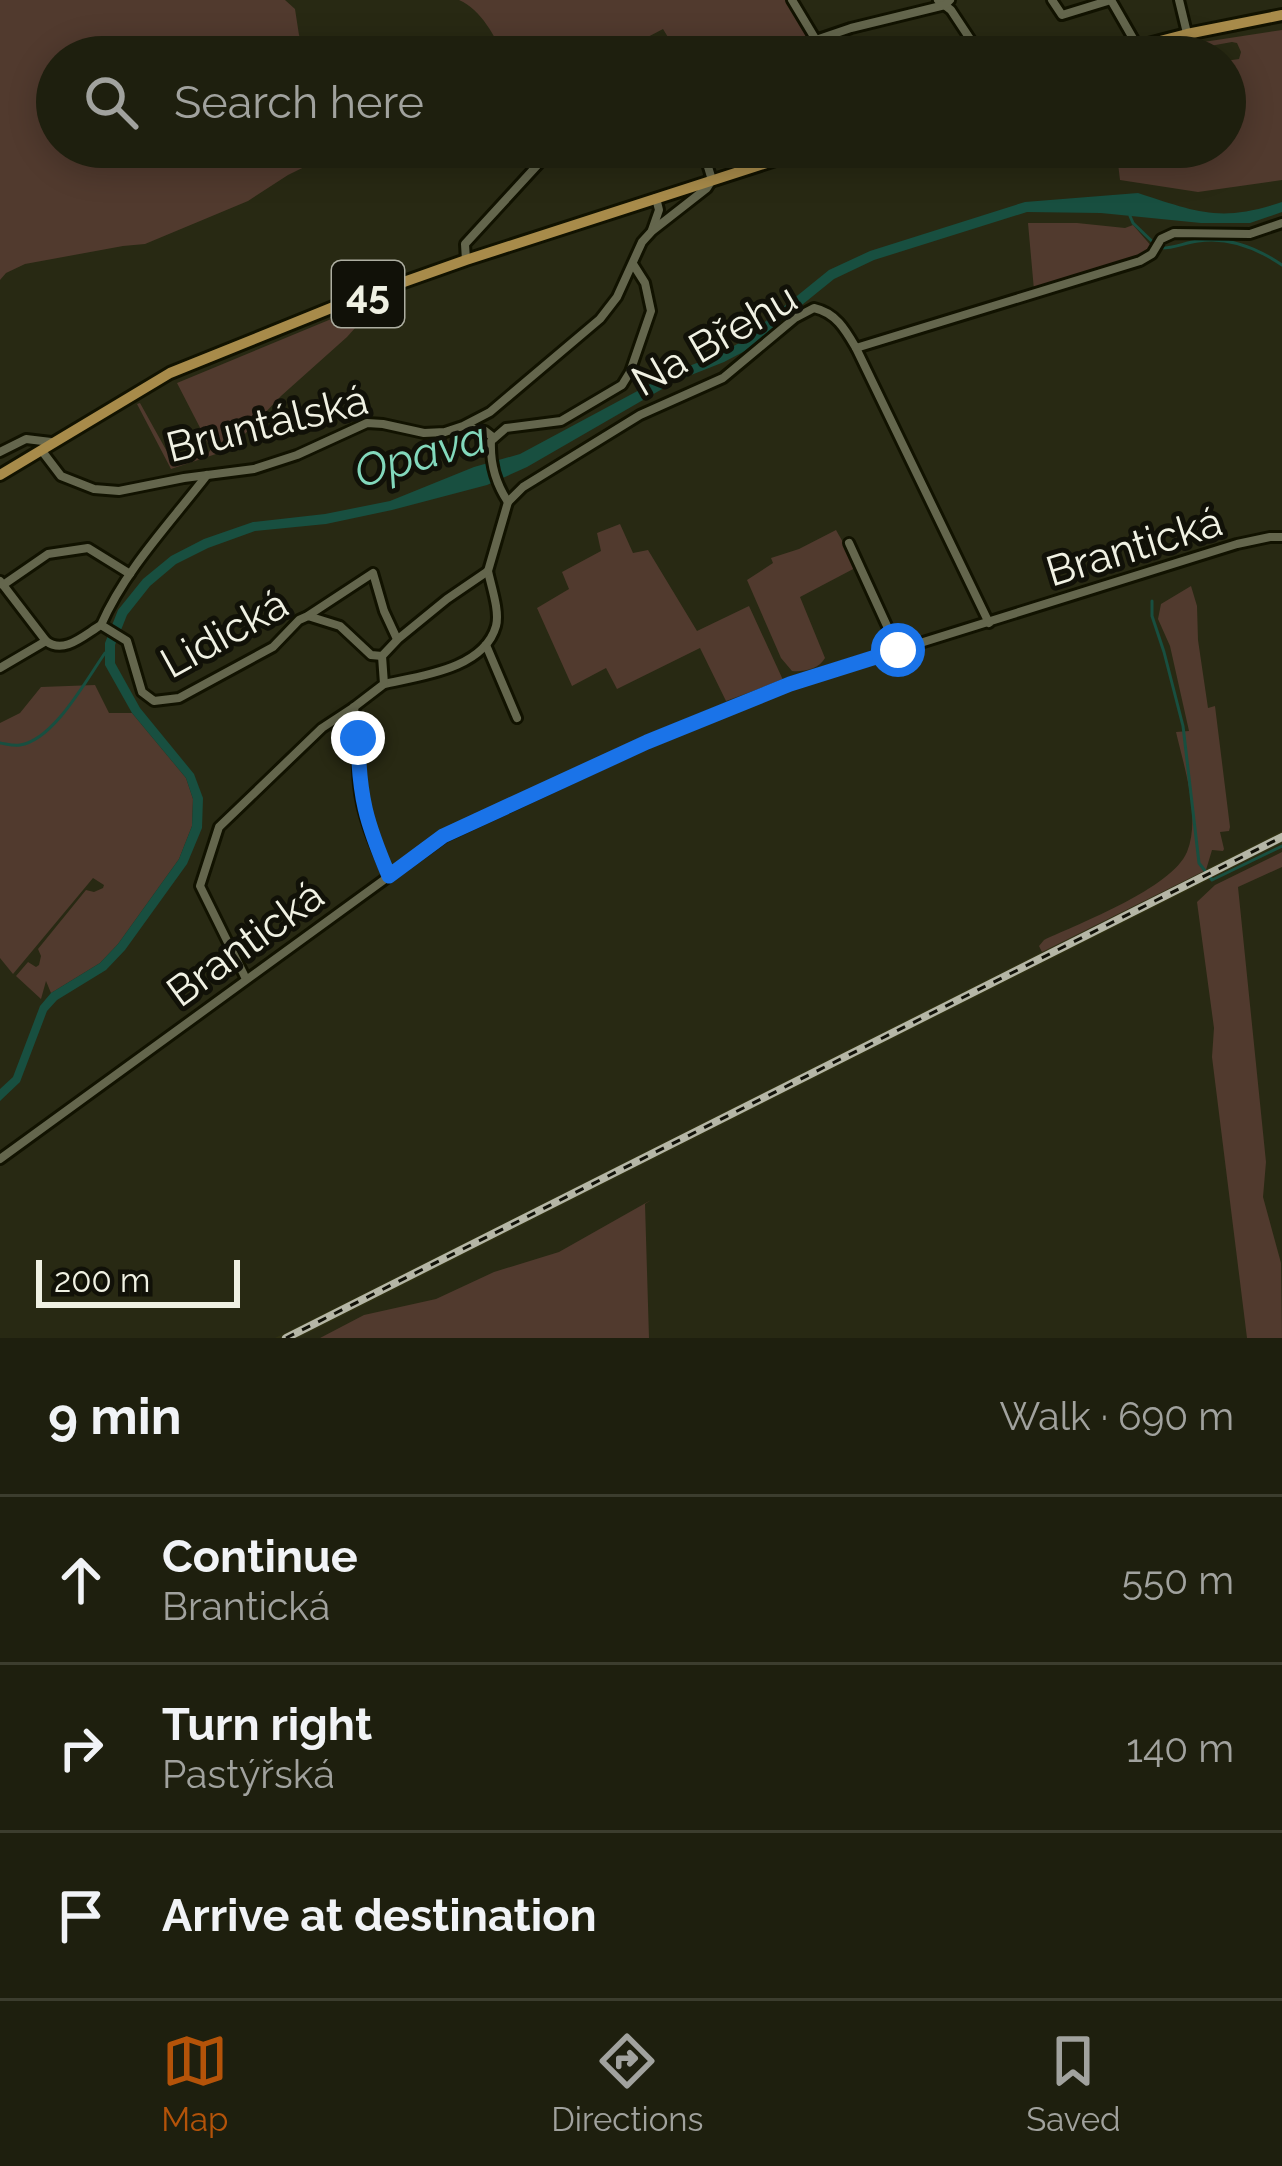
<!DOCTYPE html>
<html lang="en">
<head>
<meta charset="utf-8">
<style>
  body { margin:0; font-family:Raleway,sans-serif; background:#2b2c1c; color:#f1f3f6 }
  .scale { position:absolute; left:36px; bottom:30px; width:204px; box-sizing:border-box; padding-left:12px; border:6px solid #f0f1e3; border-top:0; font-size:33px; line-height:42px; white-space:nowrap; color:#f0f1e3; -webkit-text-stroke:9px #111108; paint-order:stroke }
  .stop { position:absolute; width:36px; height:36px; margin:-27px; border:9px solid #1a73e8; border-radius:50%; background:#fff }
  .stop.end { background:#1a73e8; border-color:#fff; box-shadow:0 3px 12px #0008 }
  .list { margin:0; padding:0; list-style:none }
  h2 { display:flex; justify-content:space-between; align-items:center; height:156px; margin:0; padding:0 48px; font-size:51px }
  h2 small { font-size:39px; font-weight:400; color:#a1a29e }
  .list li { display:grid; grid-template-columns:78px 1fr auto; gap:36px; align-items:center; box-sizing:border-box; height:168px; padding:0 48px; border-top:3px solid #3c3d2e }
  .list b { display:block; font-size:45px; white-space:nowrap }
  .list p { margin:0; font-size:39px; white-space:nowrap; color:#a1a29e }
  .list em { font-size:39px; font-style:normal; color:#a1a29e }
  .icon { flex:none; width:66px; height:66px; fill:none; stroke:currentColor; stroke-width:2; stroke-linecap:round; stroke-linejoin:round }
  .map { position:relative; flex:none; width:1282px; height:1338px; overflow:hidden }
  .search { position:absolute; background:#1e1f0e; box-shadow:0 6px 30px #0003; left:36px; right:36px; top:36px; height:132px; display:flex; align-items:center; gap:30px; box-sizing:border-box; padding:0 42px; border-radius:66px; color:#a1a29e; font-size:45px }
  .sheet { height:660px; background:#1e1f0e }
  nav { display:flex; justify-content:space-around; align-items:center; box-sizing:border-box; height:168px; border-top:3px solid #3c3d2e; background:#1e1f0e; font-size:33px; color:#a1a29e }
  nav a { display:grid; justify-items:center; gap:6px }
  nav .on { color:#b45309 }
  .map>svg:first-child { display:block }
  .built { fill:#2f3012 }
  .green { fill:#513a2e }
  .water { fill:#184f40 }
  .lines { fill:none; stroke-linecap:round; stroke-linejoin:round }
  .stream { stroke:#184f40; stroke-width:3 }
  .minor-casing { stroke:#111200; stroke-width:14 }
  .major-casing { stroke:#111200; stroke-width:16 }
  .minor { stroke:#64664d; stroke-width:8 }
  .major { stroke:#a88b4a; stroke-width:10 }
  .rail-casing { stroke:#b5b6a6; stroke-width:8 }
  .rail { stroke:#111108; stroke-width:3; stroke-dasharray:9; stroke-linecap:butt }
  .route { stroke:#1a73e8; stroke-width:15 }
  .labels { text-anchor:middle; stroke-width:10; stroke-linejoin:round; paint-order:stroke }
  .shield { fill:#111108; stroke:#adaea1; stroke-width:3 }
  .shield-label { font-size:39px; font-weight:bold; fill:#f0f1e3 }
  .street-label { font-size:42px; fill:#f0f1e3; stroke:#111108 }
  .water-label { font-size:45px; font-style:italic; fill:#82d8bc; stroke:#111108 }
</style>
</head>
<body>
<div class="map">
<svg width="1282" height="1338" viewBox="0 0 1282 1338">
  <rect width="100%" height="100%" fill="#282913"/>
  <polygon class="built" points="1282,831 1282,843 298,1338 275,1338"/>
  <g class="green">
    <polygon points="0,0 285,0 295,9 299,35 308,57 57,57 57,147 345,147 288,175 248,201 145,244 123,246 25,264 6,273 0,280"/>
    <path d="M459,0H786L808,37L755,57H680L663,29L623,50L626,57H505C494,36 482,10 459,0Z"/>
    <polygon points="1282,30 1282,180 1198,192 1120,180 1116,147 1225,147 1225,61 1239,59 1241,52 1237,43 1232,42 1199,48 1197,43"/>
    <polygon points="1028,223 1077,223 1125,228 1133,225 1153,248 1140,259 1034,290"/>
    <polygon points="382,298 347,337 281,396 242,437 222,452 171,469 137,404 140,403 175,466 208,454 211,449 177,383"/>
    <polygon points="620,524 633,553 648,550 697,631 749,606 783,680 726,701 700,648 617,689 606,668 572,686 537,608 569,589 562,572 601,551 597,533"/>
    <path d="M836,530L857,567L800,597L825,658C819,669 804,672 792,671L781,658L747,580L773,563L771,558L799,549Z"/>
    <path d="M1191,586L1197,606L1198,640L1208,708L1215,706L1230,827L1229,831L1220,832L1224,849L1223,851L1212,850L1206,870L1042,952L1039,946L1044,940C1080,923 1172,888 1187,852C1201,817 1184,767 1176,732L1189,731L1170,646L1158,619L1161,604Z"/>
    <polygon points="95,685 109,713 132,713 186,778 193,799 192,826 179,859 118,944 100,963 51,993 46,981 41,999 16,976 28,962 36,967 39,965 41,956 38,949 86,890 94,892 103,888 104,885 93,878 13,974 0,958 0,723 20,713 41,687"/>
    <polygon points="1282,852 1282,867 1238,887 1266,1162 1263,1197 1281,1263 1282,1338 1247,1338 1212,1057 1214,1028 1197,902 1215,885"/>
    <polygon points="651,1200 645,1204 649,1338 320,1338 364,1315 436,1299 494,1272 559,1252"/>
  </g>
  <path class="water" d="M1138,193C1197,212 1220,223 1282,202V212L1250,223H1201L1101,213L1027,212L874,260L834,279L745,351L724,362L676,381L527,467L487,485L392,510L326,524L255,531L208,548L176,564L150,586L127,615L115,645V663L140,708L194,774L203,798L202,828L187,864L125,950L106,970L57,1000L47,1011L20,1082L0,1101V1089L13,1077L40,1006L51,993L100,963L118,944L179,859L192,826L193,799L186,778L132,713L105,665V643L118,610L143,579L171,556L204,539L253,522L325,514L390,501L474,467L520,454L671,373L720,354L739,343L829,270L870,251L1025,202Z"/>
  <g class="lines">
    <g class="stream">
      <path d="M1130,216L1133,223L1159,248C1173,249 1183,243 1198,241C1229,236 1257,248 1282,265"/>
      <polyline points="1152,601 1152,616 1164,652 1183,726 1199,863 1212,880 1282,846"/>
      <path d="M0,743C7,744 13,746 20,745C54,740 86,680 105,653"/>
    </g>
    <g class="minor-casing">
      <g id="minor">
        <polyline points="792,0 816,40"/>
        <polyline points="938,0 951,10 982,57"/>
        <polyline points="1052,0 1062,15 1111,0"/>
        <polyline points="1111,0 1138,47"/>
        <polyline points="1179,0 1187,33"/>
        <polyline points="766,57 851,28 945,5 950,0"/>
        <polyline points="652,230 659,210 656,198"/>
        <polyline points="466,260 465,244 543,159 572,147"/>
        <polyline points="856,348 989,623"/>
        <polyline points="465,427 485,431 494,438"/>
        <polyline points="42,451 61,476 94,489 119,491 184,478 254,469 297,455 367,423 383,424 424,433 445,432 463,426 490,412 600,319 617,297 642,242 652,231 707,188 712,180 702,147"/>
        <polyline points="0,452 26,439 51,442"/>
        <path d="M508,502C496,484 490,463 491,441L506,428L561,421L622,385L630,372L651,311L645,283L633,264"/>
        <polyline points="849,543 898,650"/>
        <path d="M0,581L46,641C64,655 84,635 101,625L127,641L142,692L154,701L179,698L273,647L299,620L308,616L340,626L371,655L382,656"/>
        <polyline points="3,585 48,554 88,548 130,574"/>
        <polyline points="309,615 373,573 384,611 397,639"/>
        <path d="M101,625C125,570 170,523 207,475"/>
        <polyline points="486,645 517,718"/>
        <polyline points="0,668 46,641"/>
        <path d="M384,684C420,676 484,669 496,626C500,611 491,586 488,571"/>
        <path d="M354,707C357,733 357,759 359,785C362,817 376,847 389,876"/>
        <path d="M246,979L200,886L219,827L322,728L354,707L384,684L382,656L398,639L447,599L488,571L508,502L523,487L640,415L723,378L795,318L814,308C836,313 845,329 856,348L1140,261L1152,254L1161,239L1174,233L1250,234L1282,223"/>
        <polyline points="0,1159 443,837 647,742 789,684 1237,544 1270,537 1282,537"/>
      </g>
    </g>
    <g class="major-casing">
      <g id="major">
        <polyline points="1098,57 1187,34 1282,15"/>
        <polyline points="0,475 170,373 336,306 466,260 816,147"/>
      </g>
    </g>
    <use href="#minor" class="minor"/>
    <use href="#major" class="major"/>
    <g class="rail-casing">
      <polyline id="rail" points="286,1338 1282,837"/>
    </g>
    <use href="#rail" class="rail"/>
  </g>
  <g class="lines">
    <path class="route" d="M358,738C359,797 366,822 389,876L443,836L647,742L790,684L898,650"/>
  </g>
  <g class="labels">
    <rect class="shield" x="332" y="261" width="72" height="66" rx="9"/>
    <g class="shield-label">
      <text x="368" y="308">45</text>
    </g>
    <g class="street-label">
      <text transform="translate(714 339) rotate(-30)" y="15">Na Břehu</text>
      <text transform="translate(267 423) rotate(-14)" y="15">Bruntálská</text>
      <text transform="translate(1134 546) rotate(-17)" y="15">Brantická</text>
      <text transform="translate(224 633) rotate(-29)" y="15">Lidická</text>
      <text transform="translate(245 943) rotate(-36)" y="15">Brantická</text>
    </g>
    <g class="water-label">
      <text transform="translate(420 454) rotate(-16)" y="16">Opava</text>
    </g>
  </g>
</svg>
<div class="scale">200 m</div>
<div class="stop" style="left:898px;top:650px"></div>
<div class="stop end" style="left:358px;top:738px"></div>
<div class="search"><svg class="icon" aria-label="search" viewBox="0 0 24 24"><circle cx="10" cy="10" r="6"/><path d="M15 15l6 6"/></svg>Search here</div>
</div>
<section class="sheet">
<h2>9 min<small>Walk · 690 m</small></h2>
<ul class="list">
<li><svg class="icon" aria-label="ahead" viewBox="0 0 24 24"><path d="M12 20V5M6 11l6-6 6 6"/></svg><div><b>Continue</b><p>Brantická</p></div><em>550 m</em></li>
<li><svg class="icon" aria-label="right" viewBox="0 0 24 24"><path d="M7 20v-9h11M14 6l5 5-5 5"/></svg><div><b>Turn right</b><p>Pastýřská</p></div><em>140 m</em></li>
<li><svg class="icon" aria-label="arrive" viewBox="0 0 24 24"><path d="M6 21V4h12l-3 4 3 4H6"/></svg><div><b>Arrive at destination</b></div></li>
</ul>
</section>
<nav>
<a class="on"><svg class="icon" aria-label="map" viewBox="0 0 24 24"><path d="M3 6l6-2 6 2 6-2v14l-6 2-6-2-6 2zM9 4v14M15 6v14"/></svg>Map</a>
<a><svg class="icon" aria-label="directions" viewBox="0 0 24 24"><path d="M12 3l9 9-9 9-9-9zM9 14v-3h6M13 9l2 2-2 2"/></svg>Directions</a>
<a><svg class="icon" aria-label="saved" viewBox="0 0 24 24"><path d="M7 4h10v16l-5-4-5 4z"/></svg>Saved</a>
</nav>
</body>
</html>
